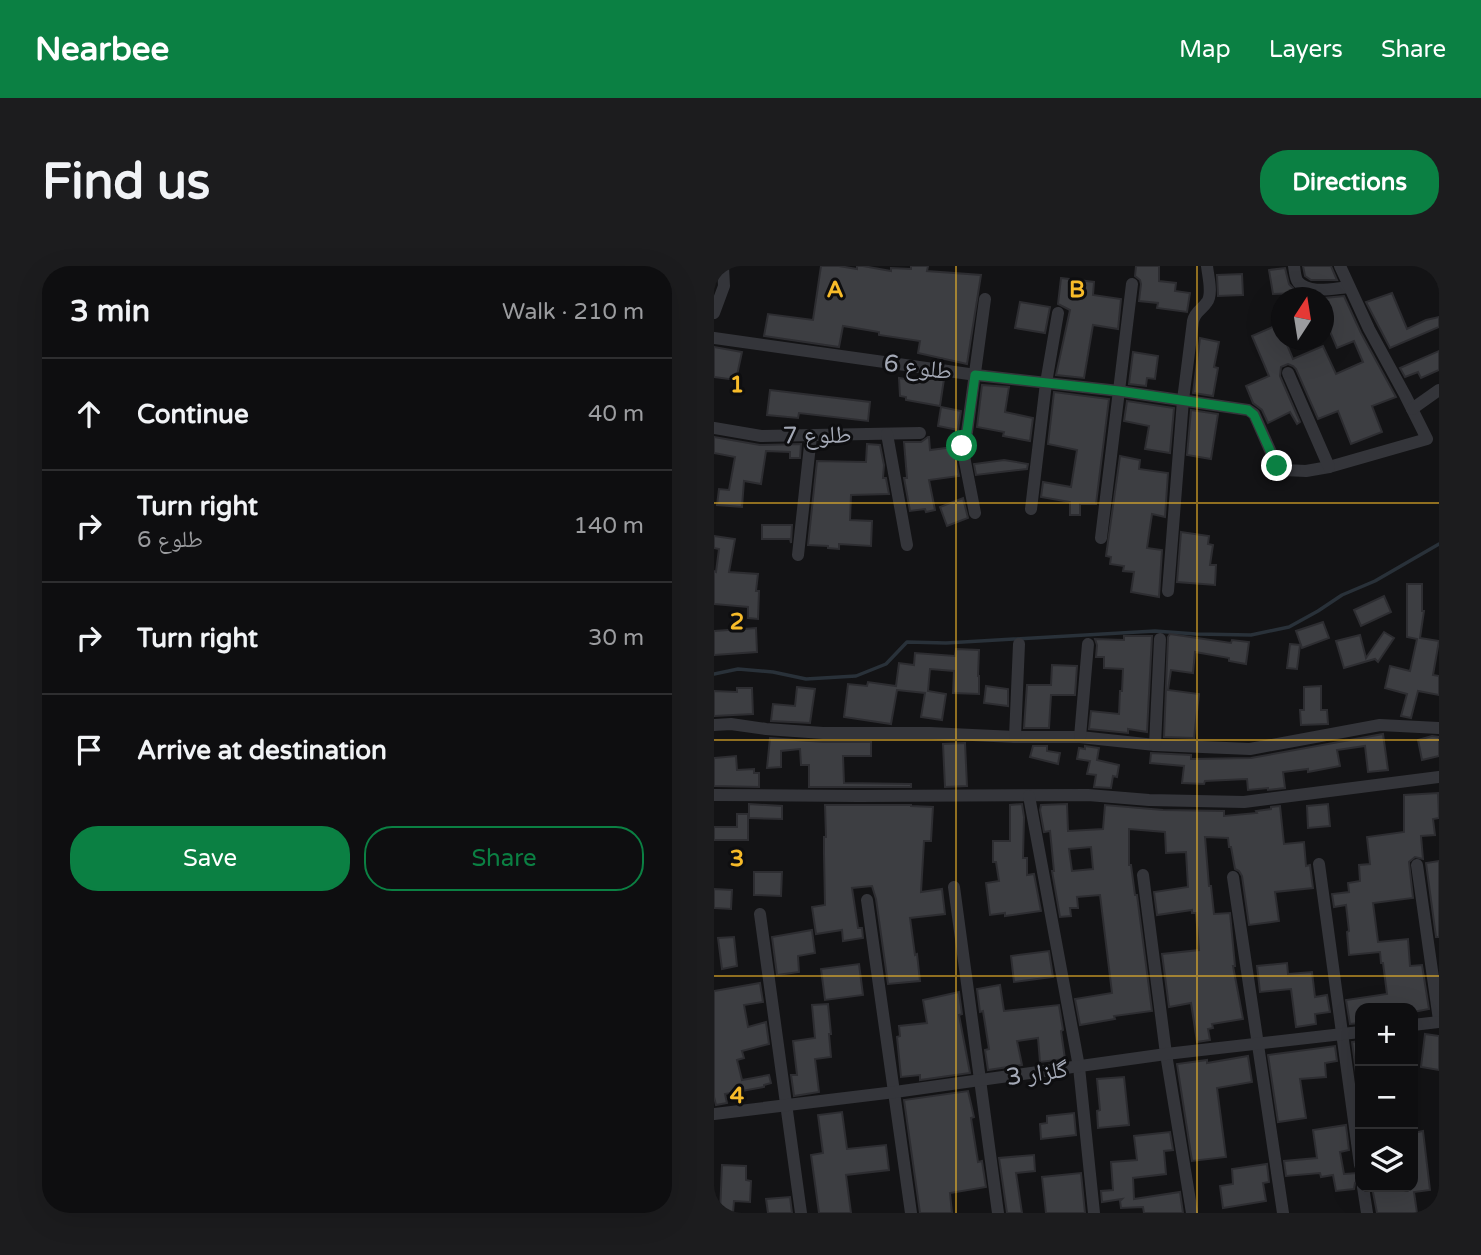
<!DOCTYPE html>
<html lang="en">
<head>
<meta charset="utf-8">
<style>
  body { margin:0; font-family:"Varela Round","Noto Naskh Arabic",sans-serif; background:#1c1c1e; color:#f1f3f6 }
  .controls { position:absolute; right:21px; bottom:21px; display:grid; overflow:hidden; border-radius:14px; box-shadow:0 7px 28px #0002 }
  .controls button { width:63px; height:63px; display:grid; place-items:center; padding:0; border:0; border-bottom:2px solid #2e2e30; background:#0e0e10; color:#f1f3f6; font:35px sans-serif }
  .compass { position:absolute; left:557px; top:21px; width:63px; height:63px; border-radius:50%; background:#0e0e10; box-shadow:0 7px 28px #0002; rotate:12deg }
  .stop { position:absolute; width:21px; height:21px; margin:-16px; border:5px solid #0b8043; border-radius:50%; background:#fff }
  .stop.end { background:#0b8043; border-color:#fff; box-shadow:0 2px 7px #0008 }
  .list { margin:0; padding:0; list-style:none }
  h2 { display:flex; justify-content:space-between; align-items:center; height:91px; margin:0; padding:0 28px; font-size:30px }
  h2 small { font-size:23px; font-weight:400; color:#9b9c9f }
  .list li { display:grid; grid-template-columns:46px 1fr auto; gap:21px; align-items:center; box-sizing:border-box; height:112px; padding:0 28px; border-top:2px solid #2e2e30 }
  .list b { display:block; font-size:26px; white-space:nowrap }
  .list p { margin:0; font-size:23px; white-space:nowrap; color:#9b9c9f }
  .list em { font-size:23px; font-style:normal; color:#9b9c9f }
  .actions { display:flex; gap:14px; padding:21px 28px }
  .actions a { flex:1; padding:16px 0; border:2px solid #0b8043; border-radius:28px; text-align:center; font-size:24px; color:#0b8043 }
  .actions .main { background:#0b8043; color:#fff }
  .icon { flex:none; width:38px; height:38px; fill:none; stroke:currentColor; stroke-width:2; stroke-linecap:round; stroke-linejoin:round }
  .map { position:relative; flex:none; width:725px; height:947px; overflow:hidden; border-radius:28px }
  header { display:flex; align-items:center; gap:42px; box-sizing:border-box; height:98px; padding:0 35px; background:#0b8043; color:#fff }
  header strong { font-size:33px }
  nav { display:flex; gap:38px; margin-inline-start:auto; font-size:24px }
  .intro { display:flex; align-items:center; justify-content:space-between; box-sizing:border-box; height:168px; padding:0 42px }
  h1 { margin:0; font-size:49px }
  .button { padding:18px 32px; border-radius:28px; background:#0b8043; color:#fff; font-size:24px; font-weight:700 }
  main { display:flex; gap:42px; padding:0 42px }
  aside { flex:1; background:#0e0e10; border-radius:28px; box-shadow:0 7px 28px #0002 }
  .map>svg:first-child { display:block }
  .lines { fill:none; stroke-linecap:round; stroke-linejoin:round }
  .stream { stroke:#293139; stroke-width:3.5 }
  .building { fill:#3d3e42; stroke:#2d2d31; stroke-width:2; fill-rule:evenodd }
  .street { stroke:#34353a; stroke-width:12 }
  .route { stroke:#0b8043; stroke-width:9 }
  .grid { fill:none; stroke:#f7bb29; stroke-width:2; stroke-opacity:0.55 }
  .labels { text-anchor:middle; stroke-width:6; stroke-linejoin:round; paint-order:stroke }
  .street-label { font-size:24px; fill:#a4a9b6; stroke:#0e0e10 }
  .grid-label { font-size:23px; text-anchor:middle; font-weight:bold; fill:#f7bb29; stroke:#0e0e10; stroke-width:6; stroke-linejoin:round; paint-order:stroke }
</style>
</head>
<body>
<header>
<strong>Nearbee</strong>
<nav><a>Map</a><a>Layers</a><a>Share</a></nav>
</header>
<div class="intro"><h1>Find us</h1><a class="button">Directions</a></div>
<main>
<aside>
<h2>3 min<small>Walk · 210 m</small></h2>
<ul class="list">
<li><svg class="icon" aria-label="ahead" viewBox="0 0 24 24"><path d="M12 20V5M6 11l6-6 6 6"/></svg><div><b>Continue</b></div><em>40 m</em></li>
<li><svg class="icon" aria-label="right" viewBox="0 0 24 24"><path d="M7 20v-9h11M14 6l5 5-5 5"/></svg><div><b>Turn right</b><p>طلوع 6</p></div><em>140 m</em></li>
<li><svg class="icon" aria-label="right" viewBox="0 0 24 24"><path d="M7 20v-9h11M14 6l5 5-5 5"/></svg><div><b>Turn right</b></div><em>30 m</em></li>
<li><svg class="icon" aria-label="arrive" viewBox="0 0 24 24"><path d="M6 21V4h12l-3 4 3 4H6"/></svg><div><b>Arrive at destination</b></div></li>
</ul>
<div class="actions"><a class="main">Save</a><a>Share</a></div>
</aside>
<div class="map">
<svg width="725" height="947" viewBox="0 0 725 947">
  <rect width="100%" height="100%" fill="#131315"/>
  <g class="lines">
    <polyline class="stream" points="0,408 24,403 59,406 92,413 142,410 172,398 193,376 232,377 441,365 482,368 537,369 575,361 604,345 628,329 661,315 725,278"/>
  </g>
  <g class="building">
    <polygon points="107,0 125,0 143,3 143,0 149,0 177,5 177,2 197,3 197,0 214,0 213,5 267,9 253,98 204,87 206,75 165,69 165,66 129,60 125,81 50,70 54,48 99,54"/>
    <polygon points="422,0 445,0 445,15 462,17 461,25 476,27 473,46 443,42 444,37 425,35 427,18 426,14 421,10"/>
    <polygon points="589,0 617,0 623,14 597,14 591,10"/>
    <polygon points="571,2 575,18 584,27 559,28 555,4"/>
    <polygon points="528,8 529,29 504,30 503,9"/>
    <polygon points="347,12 380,16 379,29 407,33 404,63 379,59 370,112 342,109 356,44 344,38"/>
    <polygon points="678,27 693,63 712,54 725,51 725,61 676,82 652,36"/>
    <polygon points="630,30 647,67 682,131 658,140 668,166 637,178 624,145 604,153 582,103 579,100 574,98 567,101 566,110 586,156 583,158 576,146 554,157 548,144 539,137 532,120 555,110 538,70 568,57 568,74 571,74 579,93 609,80 622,108 649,96 640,75 623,82 612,56 610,58 610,32"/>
    <polygon points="306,36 336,41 331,67 301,62"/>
    <polygon points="486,72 505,76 500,101 504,102 499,130 479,127"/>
    <polygon points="0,81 28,86 22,114 0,111"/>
    <polygon points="725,85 725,104 707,112 704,106 691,111 686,102"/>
    <polygon points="419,86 444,90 441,113 433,112 432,120 415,118"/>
    <polygon points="205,110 230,113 226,140 192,134 192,131 186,130 185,112 204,115"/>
    <polygon points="268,119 295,121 291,146 319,152 316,175 289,170 290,166 263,161"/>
    <polygon points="56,124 156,136 154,155 85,147 84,152 53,149"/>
    <polygon points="340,126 395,133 382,238 366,238 366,249 356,249 356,236 327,231 329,216 357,221 363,184 334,178"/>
    <polygon points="413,135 460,142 456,187 431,183 435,160 410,155"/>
    <polygon points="227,141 247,145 244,164 224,160"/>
    <polygon points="477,144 504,148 497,193 473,189"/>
    <polygon points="0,171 46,179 87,178 86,192 76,192 76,186 52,185 47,218 30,215 28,241 3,239 5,223 15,224 21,191 0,187"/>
    <polygon points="214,171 215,171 216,184 239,181 245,210 215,214 221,244 212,246 211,243 196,245 190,212 193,212 190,176 207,176"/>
    <polygon points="153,178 166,179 170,199 169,212 172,212 175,228 137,229 136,254 158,255 157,280 125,278 125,283 114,282 114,280 94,279 103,195 152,196"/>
    <polygon points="406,190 426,194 425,203 454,207 451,251 438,248 433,282 448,284 445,331 417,326 420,306 409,305 410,300 396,298 397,291 392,290"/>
    <polygon points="290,194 314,198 313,203 262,209 260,198"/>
    <polygon points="249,232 254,252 233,260 226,241"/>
    <polygon points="48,259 78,259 77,277 76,273 48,273"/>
    <polygon points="467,266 495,270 494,278 499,279 496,299 502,299 501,319 463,316"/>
    <polygon points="0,270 21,273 15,306 44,308 42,325 45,325 44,353 34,352 34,341 0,338 0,305 2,306 5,283 0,282"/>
    <polygon points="693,318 708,318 708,345 710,345 706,372 725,375 719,409 725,410 725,429 704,425 697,452 687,450 693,428 671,422 676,400 696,405 703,373 693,371"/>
    <polygon points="670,330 677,346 647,360 640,344"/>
    <polygon points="609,356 615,372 588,382 582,365"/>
    <polygon points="42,362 43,386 0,389 0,365"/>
    <polygon points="670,366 680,372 664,396 661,393 630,402 622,375 646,369 652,392"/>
    <polygon points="456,368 517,377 518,374 535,376 532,398 515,395 515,392 481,386 479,407 457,404 454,424 485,428 480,472 450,471 454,371"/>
    <polygon points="410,370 438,370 433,466 414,463 414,467 375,463 377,445 405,448 406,425 408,425 409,403 390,402 390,391 382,391 383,379 381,373 410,374"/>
    <polygon points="576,378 586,379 583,403 573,402"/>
    <polygon points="242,383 265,384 264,410 265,410 265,428 239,427 240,405 216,403 214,425 232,428 228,454 207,451 211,427 183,424 177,458 130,451 134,418 153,420 154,416 182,420 185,397 200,399 201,387 241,390"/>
    <polygon points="338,399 363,400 361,429 337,429 335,462 310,462 313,419 337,419"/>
    <polygon points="272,420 294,423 294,440 270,437"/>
    <polygon points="607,420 607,444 613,444 614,458 587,459 586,444 590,444 590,421"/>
    <polygon points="83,421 101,423 96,457 57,455 59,438 81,440"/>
    <polygon points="23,422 38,422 39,448 0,450 0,425 23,426"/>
    <polygon points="669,468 674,504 654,506 651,480 623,484 626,500 594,506 594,503 569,506 571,522 554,524 554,522 534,524 533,513 491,515 490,518 468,517 470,500 436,497 437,487 477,489 477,493 537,492"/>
    <polygon points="718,470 725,471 725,490 708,494 704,474"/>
    <polygon points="56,472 109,476 157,476 157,490 129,490 130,517 197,518 197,521 95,521 95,499 87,499 86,483 67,485 67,501 53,502"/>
    <polygon points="251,477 253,520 231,521 229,478"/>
    <polygon points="319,480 333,480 333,485 346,487 344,498 316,491"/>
    <polygon points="371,480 385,482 383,494 405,499 403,511 399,510 397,522 380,521 382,509 373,508 376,495 363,493 365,482 371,483"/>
    <polygon points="22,490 23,504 40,503 40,507 45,507 45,521 0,520 0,492"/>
    <polygon points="724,527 725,552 719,553 721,569 707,570 709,593 701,591 695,596 699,632 659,637 664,676 694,673 696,700 708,699 715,743 699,746 699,742 646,742 646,757 636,758 632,734 673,728 669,697 667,697 666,686 635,689 633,666 635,665 632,639 620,641 618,628 635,626 634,617 646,615 645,599 656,598 653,571 690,566 690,529"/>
    <polygon points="35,538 68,540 68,553 35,552"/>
    <polygon points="308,538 310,551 309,592 313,592 313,609 320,608 327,645 291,650 291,647 276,649 272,617 285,615 282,596 279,596 279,575 296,575 296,539"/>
    <path d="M353,538L354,565L389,563L391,539L449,544L510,545V550L543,547L542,545L557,543V541L566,540L570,578L590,576L592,600L596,599L599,622L561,626L565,655L535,659L528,610L525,605L521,603L517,581H515L514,572L491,571L495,620H497L500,648L516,647L521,700H519L529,753L498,758L499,762L494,763L496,774L483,776L477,737L455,741L448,688L485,684L482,647H478V644L443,649L440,626L474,621L472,586L452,587L451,566L415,563V599H417L421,629H423L438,745L400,750L401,753L366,759L361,733L398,727L386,629L363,631L364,642H356L357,650L346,651L338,605H340L336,565L330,566L326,544L327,539ZM377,581L379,603L358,605L355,583Z"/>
    <polygon points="614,538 616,560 594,562 593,540"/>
    <polygon points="111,539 197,539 197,540 219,541 217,575 210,575 207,626 228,623 231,648 196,652 201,689 203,688 206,715 174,718 162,633 158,620 138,622 144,662 148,662 149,672 129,675 128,664 102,668 98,641 111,639 110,588 110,571 112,571"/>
    <polygon points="23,548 34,548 34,574 0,574 0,561 23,561"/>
    <polygon points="725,595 725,671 722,671 712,597"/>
    <polygon points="40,606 68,606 67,630 40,629"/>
    <polygon points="0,623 18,624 17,643 0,642"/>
    <polygon points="98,664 101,687 84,690 85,706 63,709 58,671"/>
    <polygon points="20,671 23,700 8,703 4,672"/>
    <polygon points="335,685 339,711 300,716 297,690"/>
    <polygon points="573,697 574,708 598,706 601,731 613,729 616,746 601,748 602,758 582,761 577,723 546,726 543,700"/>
    <polygon points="145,698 149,729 111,734 107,703"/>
    <polygon points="46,717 49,736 30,739 34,761 52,756 55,778 28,785 30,792 23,794 28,814 55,809 57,817 50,819 50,821 11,828 13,837 2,839 0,831 0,725"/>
    <polygon points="286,719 290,745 345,739 349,764 347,765 351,793 326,796 324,772 303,775 308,799 274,804 271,784 275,783 269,745 266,746 263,723"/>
    <polygon points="245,726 248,748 245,749 256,807 206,814 206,809 187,811 183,771 186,770 185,760 213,757 209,734"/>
    <polygon points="114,738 117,768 115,768 117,791 101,793 105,826 80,830 77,809 83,809 79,775 101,772 98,739"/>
    <polygon points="711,768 725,770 725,804 707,801"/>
    <polygon points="646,775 646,829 645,829 638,776"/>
    <polygon points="621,780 623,795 611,797 612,811 586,813 592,852 564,856 554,789"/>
    <polygon points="534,790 538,816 503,822 512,891 478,895 463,798 493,794 493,797"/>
    <polygon points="410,811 415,859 384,862 383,845 386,844 383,813"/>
    <polygon points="254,825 260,851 257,852 264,896 268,895 272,921 236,927 238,947 206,947 190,834"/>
    <polygon points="128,846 133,883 172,879 175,904 132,909 137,947 105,947 97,889 109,887 104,849"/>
    <polygon points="360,847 362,869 327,873 326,858 333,857 333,850"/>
    <polygon points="632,859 635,884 626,886 630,908 644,907 645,913 641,917 640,923 622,925 619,909 607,911 606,907 572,910 570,895 603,892 599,864"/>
    <polygon points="709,865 716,924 700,926 703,947 663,947 658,921 699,921 699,867"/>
    <polygon points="456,866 459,884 450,885 452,908 419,912 420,933 466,926 469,947 430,947 429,941 407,942 406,935 408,933 388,936 387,925 399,924 397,896 423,894 420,870"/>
    <polygon points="320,889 321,905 302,907 308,947 293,947 285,892"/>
    <polygon points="553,898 555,916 549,917 552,935 509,942 506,920 519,918 518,903"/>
    <polygon points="8,899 32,900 32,914 37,915 36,936 20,935 19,947 6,947"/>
    <polygon points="367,907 371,947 332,947 328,911"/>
    <polygon points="76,931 78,947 54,947 52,933"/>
  </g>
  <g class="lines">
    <g class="street">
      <path d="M580,0C581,6 581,12 584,16C595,29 621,22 635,21"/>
      <polyline points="0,47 10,20 9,0"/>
      <polyline points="0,72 262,109 405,125 534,144 540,148 563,200 566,203 570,204 592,205 615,201 713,173 691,129 655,63 626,0"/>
      <polyline points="574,107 615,201"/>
      <polyline points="698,143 725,124"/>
      <polyline points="0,162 47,170 206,167"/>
      <polyline points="173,168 193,279"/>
      <polyline points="317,243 332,117 344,47"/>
      <polyline points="261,247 248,180 253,166 271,33"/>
      <polyline points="387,272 418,18"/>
      <polyline points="84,289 97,170"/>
      <path d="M454,325L469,134L479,55C481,45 488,44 493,36C499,28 494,10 493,0"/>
      <polyline points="0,459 17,458 52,463 109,467 216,467 301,471 366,471 441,479 536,483 666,459 725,462"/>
      <polyline points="301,471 305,378"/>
      <polyline points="366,471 374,378"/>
      <polyline points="441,479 446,373"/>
      <polyline points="0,529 145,530 374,529 435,534 530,536 725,511"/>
      <polyline points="315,530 365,801 380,947"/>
      <polyline points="605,598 646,899"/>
      <polyline points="703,599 725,754"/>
      <polyline points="429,609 452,788 478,947"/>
      <polyline points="519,611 569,947"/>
      <polyline points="240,621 284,947"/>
      <polyline points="153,634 197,947"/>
      <polyline points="46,648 87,947"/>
      <polyline points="699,759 725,756"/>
      <polyline points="0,848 181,826 452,788 646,766"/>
      <polyline points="649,921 653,947"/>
    </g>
  </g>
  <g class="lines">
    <polyline class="route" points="248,180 253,166 261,109 405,125 534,144 540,149 563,200"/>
  </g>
  <path class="grid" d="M242,0V947M483,0V947M0,237H725M0,474H725M0,710H725"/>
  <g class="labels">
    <g class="street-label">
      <text transform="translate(204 101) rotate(8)" y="8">طلوع 6</text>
      <text transform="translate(103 169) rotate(-1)" y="8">طلوع 7</text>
      <text transform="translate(323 807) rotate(-8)" y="8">گلزار 3</text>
    </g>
  </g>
  <g class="grid-label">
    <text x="121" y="31">A</text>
    <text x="363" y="31">B</text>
    <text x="23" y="126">1</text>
    <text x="23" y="363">2</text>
    <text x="23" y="600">3</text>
    <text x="23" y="837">4</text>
  </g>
</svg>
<div class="controls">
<button>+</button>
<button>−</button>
<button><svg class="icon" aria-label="layers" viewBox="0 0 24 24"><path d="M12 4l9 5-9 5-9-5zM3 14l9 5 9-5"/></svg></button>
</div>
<svg class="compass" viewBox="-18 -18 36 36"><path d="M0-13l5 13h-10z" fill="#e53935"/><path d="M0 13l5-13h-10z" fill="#9b9c9f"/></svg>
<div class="stop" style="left:248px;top:180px"></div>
<div class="stop end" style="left:563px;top:200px"></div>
</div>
</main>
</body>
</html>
